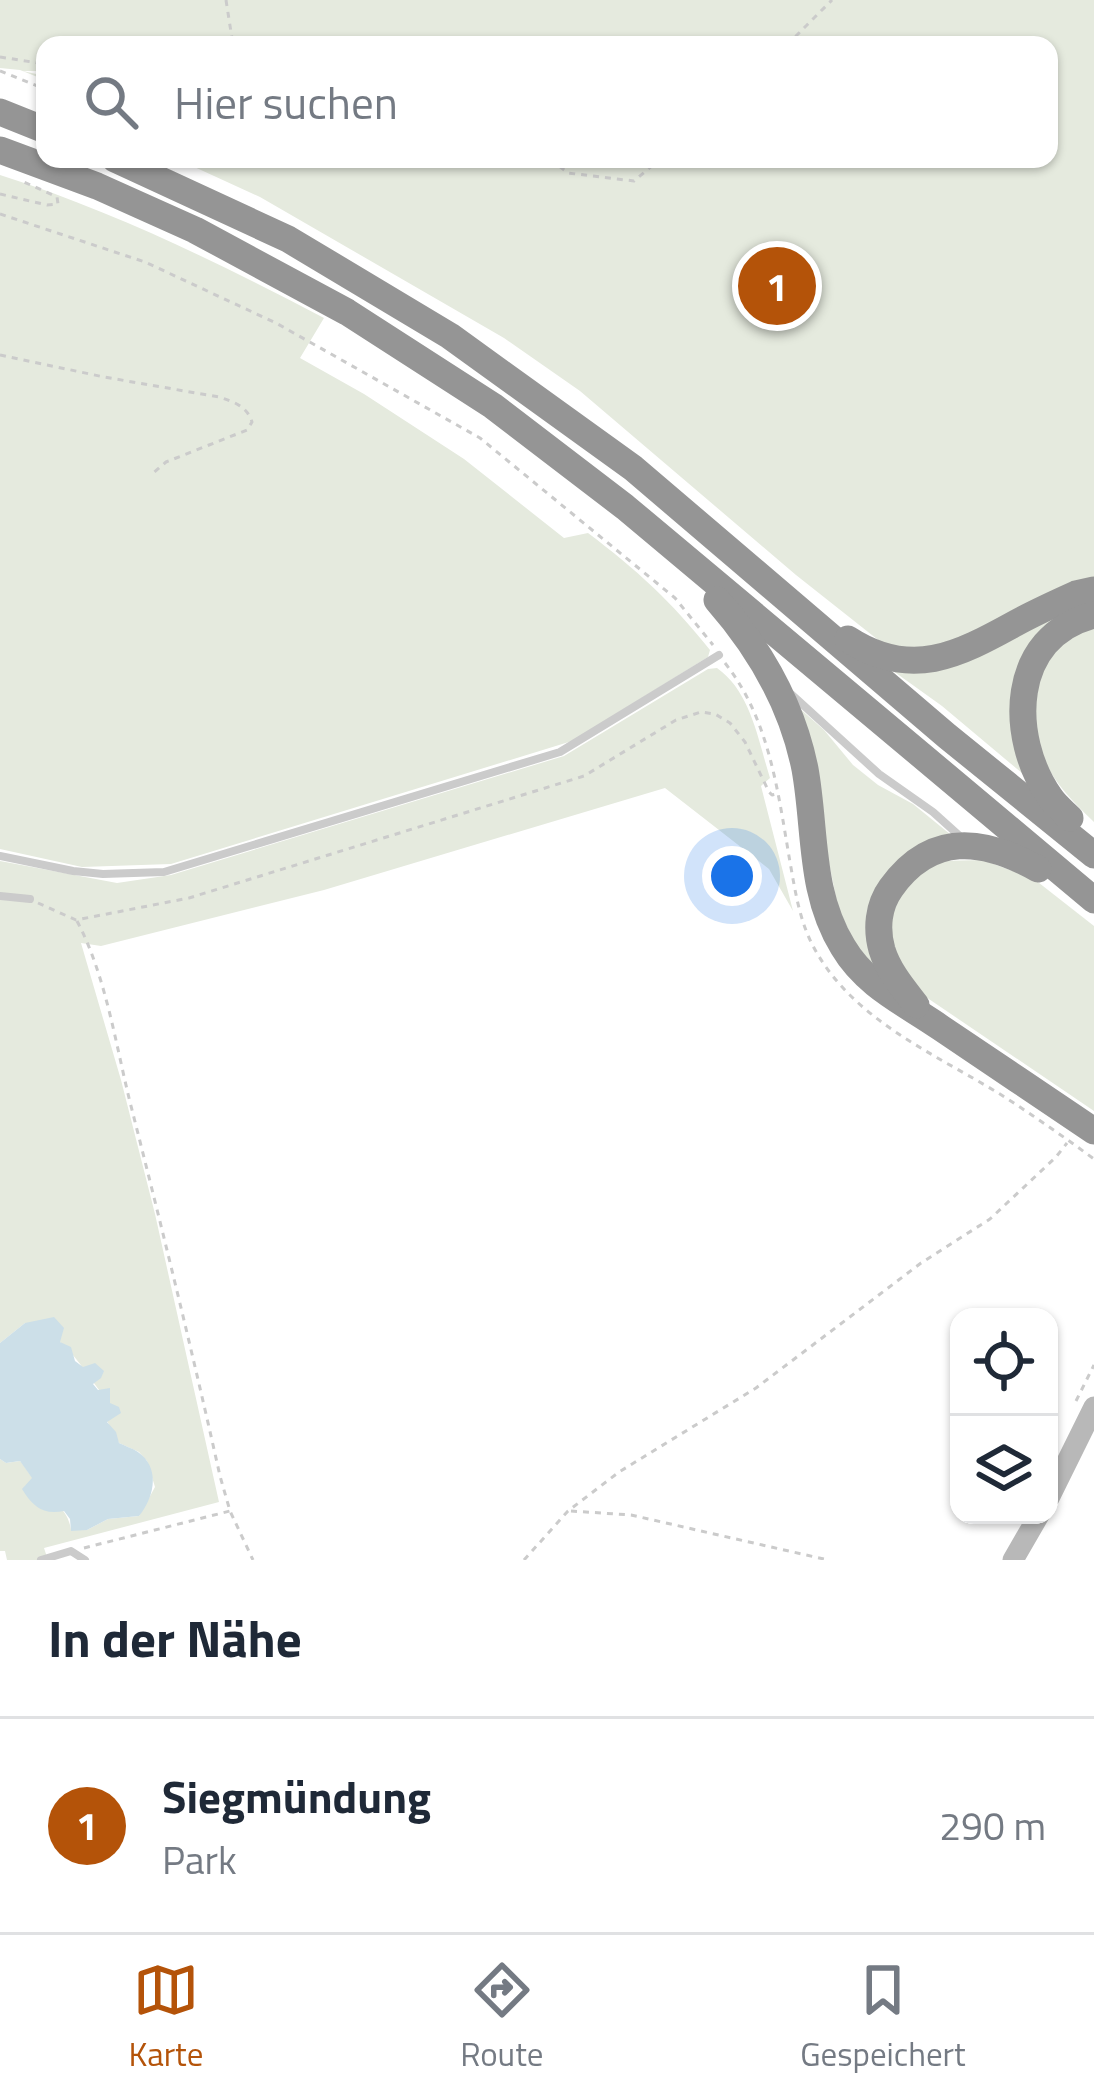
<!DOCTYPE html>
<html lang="de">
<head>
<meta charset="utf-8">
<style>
  body { margin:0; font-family:"Titillium Web",sans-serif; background:#f6f6f7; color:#1f2937 }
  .controls { position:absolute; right:36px; bottom:36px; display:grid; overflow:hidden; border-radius:24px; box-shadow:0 3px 9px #0004 }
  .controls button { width:108px; height:108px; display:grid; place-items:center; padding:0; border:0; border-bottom:3px solid #e0e1e3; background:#fff; color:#1f2937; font:60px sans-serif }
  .you { position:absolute; left:732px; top:876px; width:42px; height:42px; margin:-30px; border:9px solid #fff; border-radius:50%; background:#1a73e8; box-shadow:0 0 0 18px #1a73e833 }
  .badge { display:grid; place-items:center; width:78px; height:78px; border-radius:50%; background:#b45309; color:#fff; font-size:39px; font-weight:700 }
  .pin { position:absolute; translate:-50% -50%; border:6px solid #fff; box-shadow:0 3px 12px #0006 }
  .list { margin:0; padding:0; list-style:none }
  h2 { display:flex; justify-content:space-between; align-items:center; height:156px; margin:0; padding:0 48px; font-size:51px }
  h2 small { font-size:39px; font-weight:400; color:#747a83 }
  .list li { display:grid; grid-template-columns:78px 1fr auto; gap:36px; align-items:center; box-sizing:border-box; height:216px; padding:0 48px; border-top:3px solid #e0e1e3 }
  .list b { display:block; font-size:45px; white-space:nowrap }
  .list p { margin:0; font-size:39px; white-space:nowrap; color:#747a83 }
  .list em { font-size:39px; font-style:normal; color:#747a83 }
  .icon { flex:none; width:66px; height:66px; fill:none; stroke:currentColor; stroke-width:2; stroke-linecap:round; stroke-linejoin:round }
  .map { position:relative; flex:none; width:1094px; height:1560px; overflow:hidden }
  .search { position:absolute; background:#fff; box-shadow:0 3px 9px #0004; left:36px; right:36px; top:36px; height:132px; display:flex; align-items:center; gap:30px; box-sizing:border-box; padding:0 42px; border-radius:24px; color:#747a83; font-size:45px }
  .sheet { height:372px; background:#fff }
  nav { display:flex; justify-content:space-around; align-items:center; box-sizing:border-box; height:168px; border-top:3px solid #e0e1e3; background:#fff; font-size:33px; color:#747a83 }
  nav a { display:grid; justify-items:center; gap:6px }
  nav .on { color:#b45309 }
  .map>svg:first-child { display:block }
  .green { fill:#e5eade }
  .water { fill:#ccdfe8 }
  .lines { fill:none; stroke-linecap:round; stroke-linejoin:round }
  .path { stroke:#cbcbcb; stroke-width:3; stroke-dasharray:6 6; stroke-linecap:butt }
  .service { stroke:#cbcbcb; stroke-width:8 }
  .secondary { stroke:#b8b8b8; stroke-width:21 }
  .motorway { stroke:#959595; stroke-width:27 }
</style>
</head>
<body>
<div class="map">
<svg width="1094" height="1560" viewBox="0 0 1094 1560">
  <rect width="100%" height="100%" fill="#fff"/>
  <g class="green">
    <polygon points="0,0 1094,0 1094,584 951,643 914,650 882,643 796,575 580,391 504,338 260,197 177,159 1049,159 1049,45 45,45 45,71 23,71 45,76 45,80 20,70 0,68"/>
    <path d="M0,175C113,211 219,263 324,318L300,358L364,394L464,459L564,538L588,533C637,570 671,601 710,650L708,657L572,741L171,864L82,867L0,849Z"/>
    <polygon points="1078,608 1011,706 1012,739 1029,779 942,706 882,663"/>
    <path d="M1094,621V822C1053,783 1033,758 1036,700C1037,677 1045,657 1062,642C1071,634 1084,628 1094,621Z"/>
    <path d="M717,668C751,692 758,740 770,778L761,786L793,911L769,869L665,788L324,890L101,946L81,943L121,1080L155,1214L219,1502L44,1548L48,1560H7L5,1551H0V1459L6,1463L20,1461C25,1466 28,1473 33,1478C46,1497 68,1506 71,1530H87L108,1519L139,1516L155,1487L147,1461L139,1452L119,1443L107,1421L110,1403C92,1384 80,1359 60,1342C50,1334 36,1329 25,1323L0,1343V861L117,883L171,875L564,756L708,669Z"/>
    <polygon points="797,706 824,730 853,765 878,785 913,804 956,839 908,858 879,973 854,942 838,907"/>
    <polygon points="983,860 1034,879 1094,926 1094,1111 920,993 893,950 890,924 903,886 939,861"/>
  </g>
  <path class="water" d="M54,1317L64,1328L60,1342L71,1347L75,1361L83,1367L95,1363L104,1371L101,1378L93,1384L98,1390L110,1388V1403L119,1407L121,1413L107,1422L116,1432L119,1443C125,1446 132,1448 138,1452C161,1468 154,1498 139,1516L108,1519L87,1530L71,1531L70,1519L64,1511C43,1515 33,1507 22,1489L32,1478L20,1461L6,1463L0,1459V1343L25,1323Z"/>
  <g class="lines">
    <g class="path">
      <polyline points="226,0 233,45"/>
      <polyline points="787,45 832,0"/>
      <polyline points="0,57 45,64"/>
      <polyline points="0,71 45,89"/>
      <polyline points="550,159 568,173 634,181 660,159"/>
      <polyline points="0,194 47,205 58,204 57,197 24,182"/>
      <polyline points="0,214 145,262 276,323 480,438 675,598 713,645"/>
      <path d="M0,355L104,377L219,397C234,402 247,406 252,422L247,430L166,462L152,474"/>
      <path d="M725,663C770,720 778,793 790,862C795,890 799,917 811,942C849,1019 934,1053 1003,1096C1034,1116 1064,1137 1094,1159"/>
      <polyline points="38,903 76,920 189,898 584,776 676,720 701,712 715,714 730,723 745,742 769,792 772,795 777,794"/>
      <path d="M77,921C105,974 115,1040 129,1098C161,1224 192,1350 220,1476L230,1511L253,1560"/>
      <polyline points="1076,1401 1094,1365"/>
      <polyline points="571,1511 631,1515 828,1560"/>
      <polyline points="84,1548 230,1511"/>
      <polyline points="524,1560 568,1511 619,1472 756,1388 921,1263 990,1219 1056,1157 1067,1143"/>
    </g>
    <g class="service">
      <polyline points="791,694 879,774 933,812 963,839"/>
      <polyline points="0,856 73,871 103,874 164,872 560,752 719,655"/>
      <polyline points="0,896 30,899"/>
      <polyline points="41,1560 71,1551 85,1560"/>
    </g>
    <g class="secondary">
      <polyline points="1049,1498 1094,1407"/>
      <polyline points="1013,1560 1039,1515"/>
    </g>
    <g class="motorway">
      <polyline points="0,112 45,130"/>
      <polyline points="0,150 97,186 195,230 347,312 493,406 625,507 1094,900"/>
      <polyline points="115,159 288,239 450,336 633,468 947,736 1094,855"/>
      <path d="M717,600C760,649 792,704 805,769C816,830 809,892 843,947C866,986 905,1003 941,1028C992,1062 1043,1097 1094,1131"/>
      <path d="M848,639C911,680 958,655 1016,623C1036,612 1056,603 1076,594L1094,590"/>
      <path d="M1070,818C1064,812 1055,805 1050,797C1008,737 1009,636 1094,615"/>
      <path d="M916,1005C903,988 889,972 882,950C876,929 878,906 891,888C931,832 983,838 1038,869"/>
    </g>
  </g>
</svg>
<div class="controls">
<button><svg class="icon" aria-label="locate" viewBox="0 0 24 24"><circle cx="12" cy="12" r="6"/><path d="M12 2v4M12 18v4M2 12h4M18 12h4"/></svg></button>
<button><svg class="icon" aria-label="layers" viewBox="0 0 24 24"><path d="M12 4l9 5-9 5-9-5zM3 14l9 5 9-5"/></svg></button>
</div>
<div class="you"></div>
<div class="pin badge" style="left:777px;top:286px">1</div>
<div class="search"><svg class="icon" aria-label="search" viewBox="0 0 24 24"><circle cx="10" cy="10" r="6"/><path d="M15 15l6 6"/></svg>Hier suchen</div>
</div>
<section class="sheet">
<h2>In der Nähe<small></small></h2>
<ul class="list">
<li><span class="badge">1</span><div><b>Siegmündung</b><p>Park</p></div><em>290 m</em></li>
</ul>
</section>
<nav>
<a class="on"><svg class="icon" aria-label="map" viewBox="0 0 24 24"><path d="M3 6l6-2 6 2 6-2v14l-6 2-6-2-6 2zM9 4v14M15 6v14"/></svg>Karte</a>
<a><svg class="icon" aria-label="directions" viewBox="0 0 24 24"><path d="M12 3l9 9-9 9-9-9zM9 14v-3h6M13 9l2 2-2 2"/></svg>Route</a>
<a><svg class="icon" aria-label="saved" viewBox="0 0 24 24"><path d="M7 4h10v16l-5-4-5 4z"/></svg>Gespeichert</a>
</nav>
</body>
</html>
